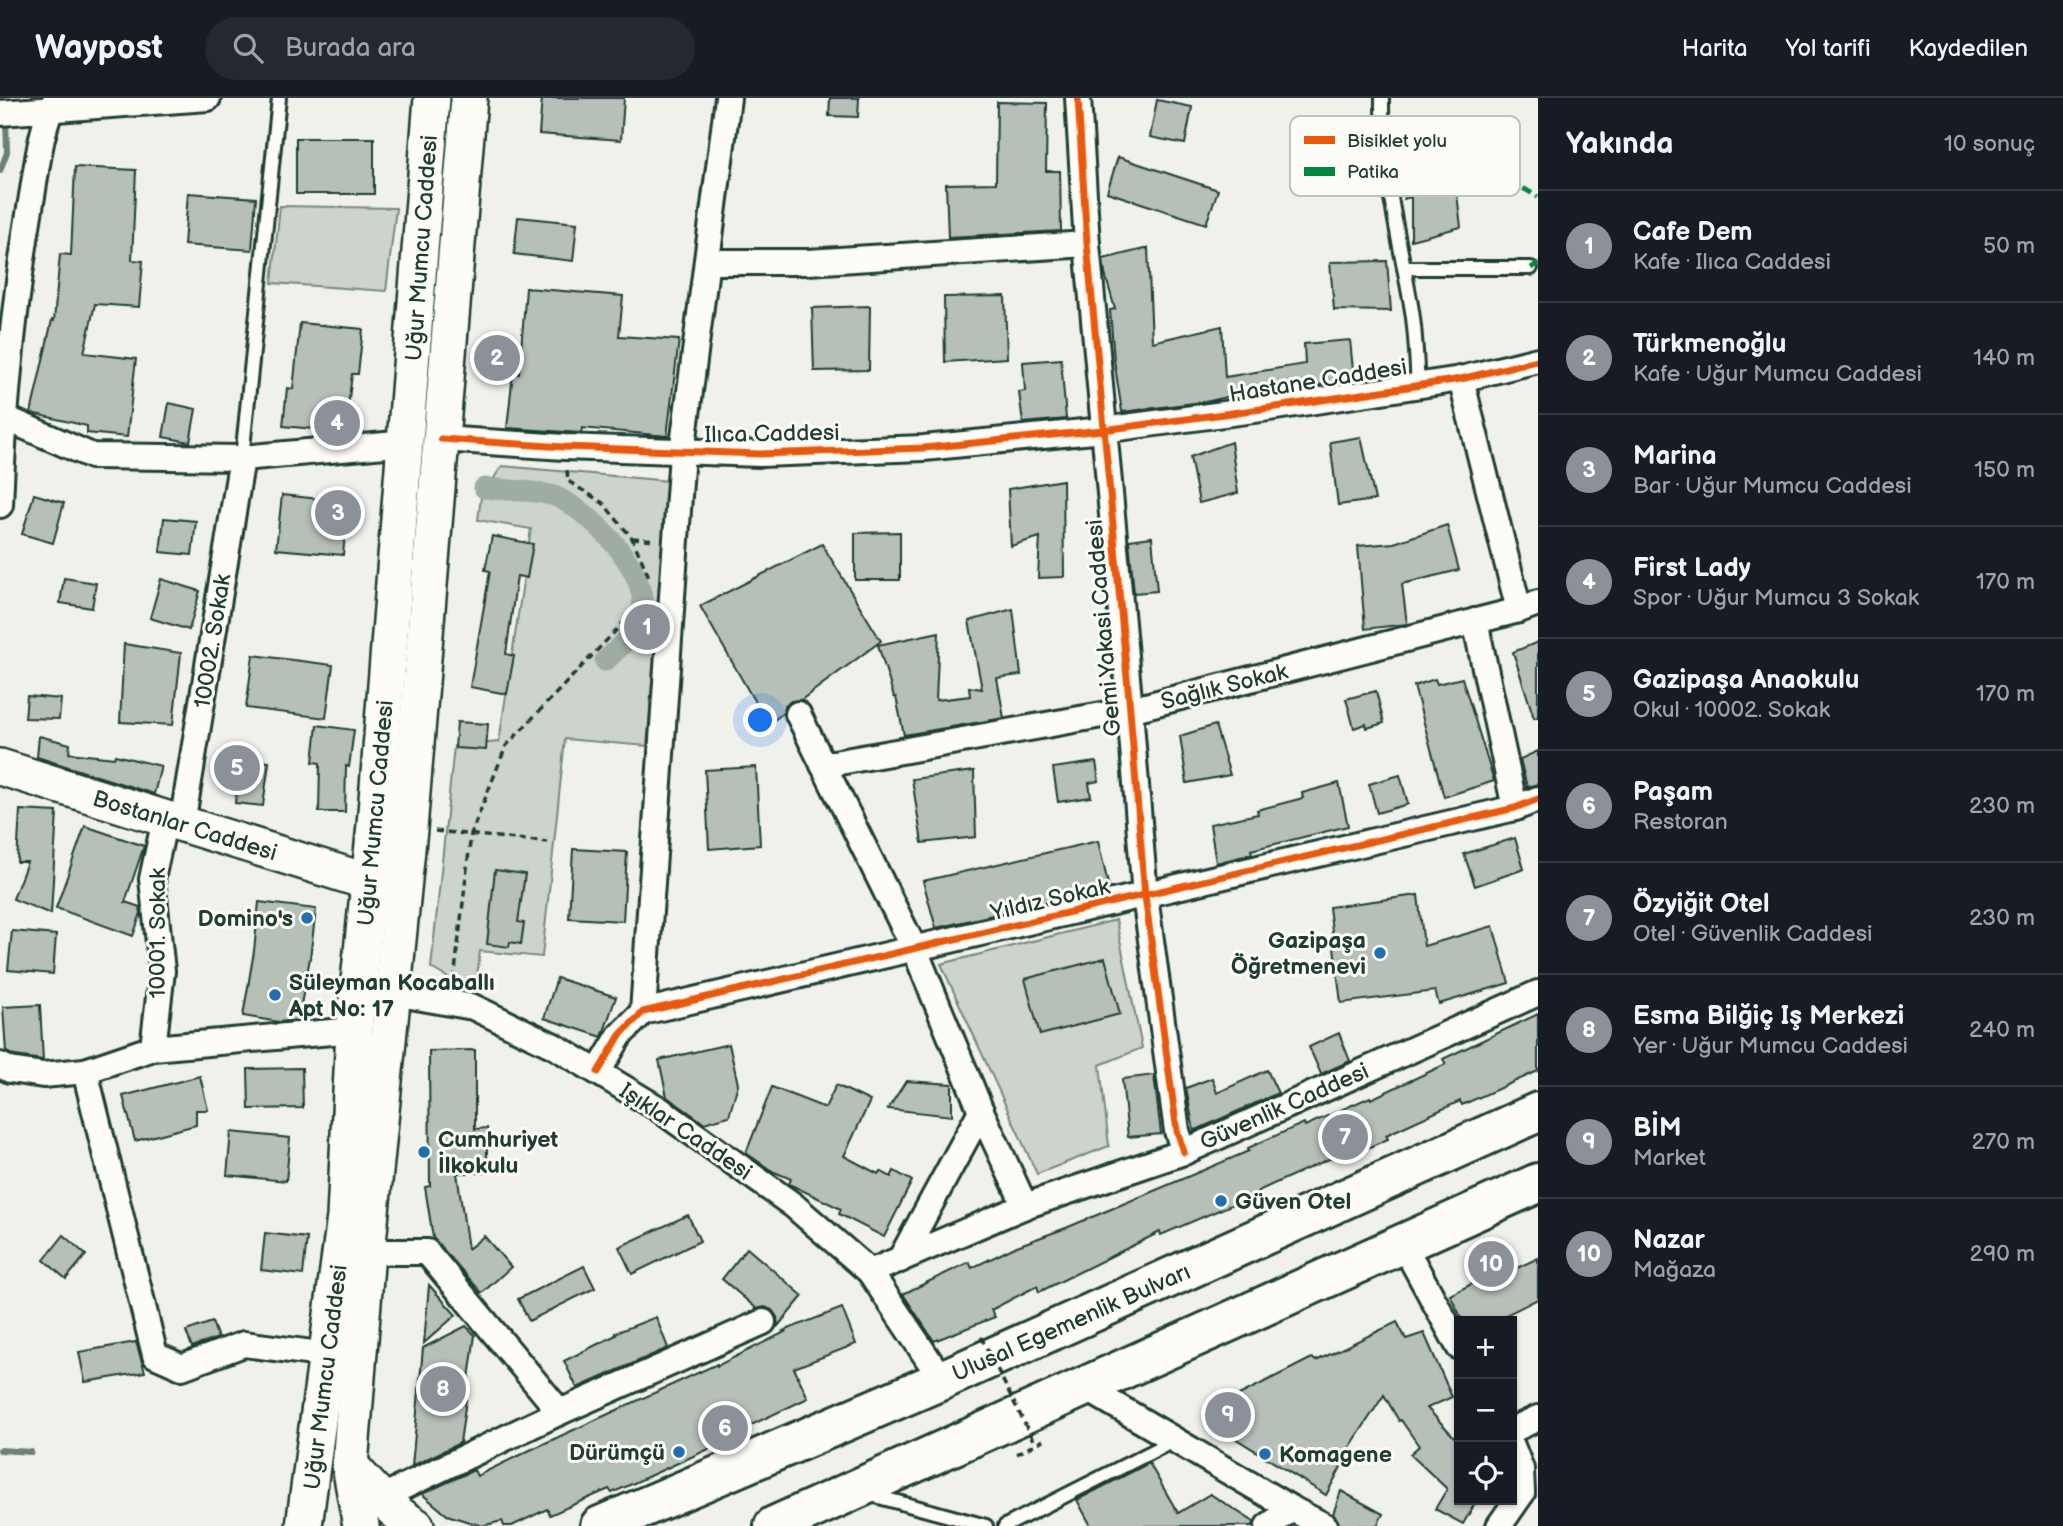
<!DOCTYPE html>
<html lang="tr">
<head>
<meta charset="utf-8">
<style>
  body { margin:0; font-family:"Balsamiq Sans",sans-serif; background:#242831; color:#f1f3f6 }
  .controls { position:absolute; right:21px; bottom:21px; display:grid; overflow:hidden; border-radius:0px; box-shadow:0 2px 5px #0004 }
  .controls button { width:63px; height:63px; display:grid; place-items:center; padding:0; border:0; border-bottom:2px solid #363941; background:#171b24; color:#f1f3f6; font:35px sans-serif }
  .you { position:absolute; left:761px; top:623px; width:24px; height:24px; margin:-18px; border:5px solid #fff; border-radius:50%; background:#1a73e8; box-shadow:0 0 0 10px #1a73e833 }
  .badge { display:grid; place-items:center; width:46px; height:46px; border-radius:50%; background:#8c9099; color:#fff; font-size:23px; font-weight:700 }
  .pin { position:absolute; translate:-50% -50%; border:4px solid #fff; box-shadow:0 2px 7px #0006 }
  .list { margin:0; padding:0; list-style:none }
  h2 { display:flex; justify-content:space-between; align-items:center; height:91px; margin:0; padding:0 28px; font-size:30px }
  h2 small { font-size:23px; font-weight:400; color:#9ea1a6 }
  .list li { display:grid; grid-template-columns:46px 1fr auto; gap:21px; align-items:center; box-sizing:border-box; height:112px; padding:0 28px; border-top:2px solid #363941 }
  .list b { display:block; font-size:26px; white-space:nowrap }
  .list p { margin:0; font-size:23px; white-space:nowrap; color:#9ea1a6 }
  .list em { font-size:23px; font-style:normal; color:#9ea1a6 }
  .icon { flex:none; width:38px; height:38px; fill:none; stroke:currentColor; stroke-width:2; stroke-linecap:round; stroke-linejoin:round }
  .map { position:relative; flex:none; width:1538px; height:1428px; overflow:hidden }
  header { display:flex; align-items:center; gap:42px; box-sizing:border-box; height:98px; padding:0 35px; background:#171b24; border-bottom:2px solid #363941 }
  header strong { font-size:33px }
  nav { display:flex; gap:38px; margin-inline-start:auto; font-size:24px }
  .search { width:490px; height:63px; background:#242831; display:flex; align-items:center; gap:18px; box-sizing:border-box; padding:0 24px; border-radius:38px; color:#9ea1a6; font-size:26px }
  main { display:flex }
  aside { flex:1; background:#171b24 }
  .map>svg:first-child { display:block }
  .green { fill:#cdd3cd; stroke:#768880; stroke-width:2 }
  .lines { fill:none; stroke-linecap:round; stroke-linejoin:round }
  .stream { stroke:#6c8077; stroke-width:6 }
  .canal { stroke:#9faca4; stroke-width:21 }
  .building { fill:#b6bfb8; stroke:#1f3d34; stroke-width:2 }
  .lane-casing { stroke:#1f3d34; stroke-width:18 }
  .street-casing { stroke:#1f3d34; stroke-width:30 }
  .secondary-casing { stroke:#1f3d34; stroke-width:40 }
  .highway-casing { stroke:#1f3d34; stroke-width:44 }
  .path { stroke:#1f3d34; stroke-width:3.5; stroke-dasharray:7 5; stroke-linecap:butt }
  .lane { stroke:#fdfcf7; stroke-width:12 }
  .street { stroke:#fdfcf7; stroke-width:24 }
  .secondary { stroke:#fdfcf7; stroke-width:35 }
  .highway { stroke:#fdfcf7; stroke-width:38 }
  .path-bridge { stroke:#1f3d34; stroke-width:3.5; stroke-dasharray:7 5; stroke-linecap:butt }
  .quiet { stroke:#00873e; stroke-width:5; stroke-dasharray:10 5; stroke-linecap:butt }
  .cycleway-casing { stroke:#fdfcf7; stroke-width:11 }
  .cycleway { stroke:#e8590c; stroke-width:7 }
  .poi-dot { fill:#1f6fb2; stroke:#fdfcf7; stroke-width:2.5 }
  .labels { text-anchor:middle; stroke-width:6; stroke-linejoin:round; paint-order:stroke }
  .street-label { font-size:23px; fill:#1f3d34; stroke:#fdfcf7 }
  .poi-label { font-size:23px; font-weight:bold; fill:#1f3d34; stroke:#fdfcf7; text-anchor:start }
  .key { fill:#fdfcf7; stroke:#bac3bc; stroke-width:2 }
  .key-label { font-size:19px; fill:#1f3d34 }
</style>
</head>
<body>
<header>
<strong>Waypost</strong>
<div class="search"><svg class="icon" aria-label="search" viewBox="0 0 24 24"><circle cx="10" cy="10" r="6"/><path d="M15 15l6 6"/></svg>Burada ara</div>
<nav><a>Harita</a><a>Yol tarifi</a><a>Kaydedilen</a></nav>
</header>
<main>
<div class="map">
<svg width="1538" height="1428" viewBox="0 0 1538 1428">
  <rect width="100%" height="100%" fill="#f0f1eb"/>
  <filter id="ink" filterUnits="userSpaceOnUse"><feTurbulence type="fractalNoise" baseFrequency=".0143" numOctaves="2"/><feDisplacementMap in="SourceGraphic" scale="14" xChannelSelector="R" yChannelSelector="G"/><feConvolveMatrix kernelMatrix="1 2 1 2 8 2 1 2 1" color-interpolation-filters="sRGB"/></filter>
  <g filter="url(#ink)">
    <g class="green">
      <polygon points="280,108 396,110 386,193 272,185"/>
      <polygon points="502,368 669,383 647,648 565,641 542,859 480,853 475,895 431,870 454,648 499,644 531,431 478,422 481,399"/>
      <polygon points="1116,822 1142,950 1100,967 1109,1048 1037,1076 941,866"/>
    </g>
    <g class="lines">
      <g class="stream">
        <polyline points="0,73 7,54 6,21"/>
        <polyline points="0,1352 31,1354"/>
      </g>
      <path class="canal" d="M484,390C502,392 538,392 554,398C590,412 653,475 641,517C635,537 620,549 605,563"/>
    </g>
    <g class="building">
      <polygon points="542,0 624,0 621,42 539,36"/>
      <polygon points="830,0 859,0 858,19 829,18"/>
      <polygon points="1157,2 1192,9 1185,46 1150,39"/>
      <polygon points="997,4 1047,5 1046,73 1060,73 1061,133 948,139 946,86 996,85"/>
      <rect x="296" y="40" width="78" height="56"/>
      <polygon points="1463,47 1457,96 1461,129 1411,142 1411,99 1404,101 1403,58"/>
      <polygon points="1118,59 1218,92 1206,126 1107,94"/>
      <polygon points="75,69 136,72 132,162 143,163 139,209 95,206 84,255 136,261 127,339 87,335 87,328 31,315 52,222 54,223 60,156 71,157"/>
      <polygon points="188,95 256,100 252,152 184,147"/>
      <polygon points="518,119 577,125 573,163 514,156"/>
      <polygon points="1148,150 1152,244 1222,228 1225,279 1305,266 1304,246 1350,242 1354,282 1251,297 1250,293 1210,303 1122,314 1114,262 1110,212 1115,211 1105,176 1103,161"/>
      <polygon points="1387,163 1391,213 1334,212 1330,164"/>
      <polygon points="526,190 623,198 619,238 679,242 667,338 582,330 581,335 507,330 513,275 519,276"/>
      <polygon points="1005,198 1007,260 945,264 944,199"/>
      <polygon points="870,208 869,272 814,273 812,210"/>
      <polygon points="300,225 363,231 358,276 352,276 345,334 283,328 287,290 293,291"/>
      <polygon points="1061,261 1066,321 1023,325 1019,294 1025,293 1023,264"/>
      <polygon points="169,305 196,311 190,344 163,339"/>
      <polygon points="1361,339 1375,402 1338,407 1330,344"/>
      <polygon points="1231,344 1238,395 1199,405 1190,359"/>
      <polygon points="1063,382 1064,479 1038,480 1040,439 1011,448 1008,391"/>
      <polygon points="34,396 64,405 53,445 22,436"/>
      <polygon points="282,397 348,404 343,457 276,451"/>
      <polygon points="164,420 196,423 192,457 160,454"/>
      <polygon points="1447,427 1459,472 1402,486 1407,526 1365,531 1358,448 1394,445"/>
      <polygon points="900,434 900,482 855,482 855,435"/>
      <polygon points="492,438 533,446 527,480 517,478 506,556 514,558 507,596 470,589 490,473 485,472"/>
      <polygon points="1152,439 1157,493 1134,495 1129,442"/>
      <polygon points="822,446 881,543 801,602 791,603 785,608 783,615 768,627 700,508"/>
      <polygon points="64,480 96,485 92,510 60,505"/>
      <polygon points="161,481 200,493 189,532 150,520"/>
      <polygon points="1013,511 1021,577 997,580 1004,620 904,637 896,599 894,599 878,547 939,534 936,602 970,598 969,589 982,591 969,523"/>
      <polygon points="1538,544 1538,619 1534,620 1513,554"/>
      <polygon points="124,546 181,555 173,627 120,624"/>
      <polygon points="253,557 333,567 326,620 246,610"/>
      <polygon points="1462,580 1494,683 1444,699 1414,588 1435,581 1437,586"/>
      <polygon points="1376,593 1384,625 1367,630 1366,626 1354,630 1346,601"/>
      <polygon points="27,598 61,601 59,621 25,620"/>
      <polygon points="457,624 488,626 486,652 455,650"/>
      <polygon points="317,627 354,632 349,669 346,668 345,714 319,714 320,665 313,664"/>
      <polygon points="1215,627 1230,677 1187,685 1180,638"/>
      <polygon points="39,638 70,646 69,655 114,660 115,657 161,668 154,696 37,659"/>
      <polygon points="1538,653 1538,686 1527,689 1520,661"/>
      <polygon points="240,660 269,664 263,708 235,705"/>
      <polygon points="1096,664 1099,683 1089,685 1091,699 1058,704 1053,670"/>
      <polygon points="756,669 760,747 709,751 705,672"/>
      <polygon points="974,673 976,739 922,745 912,681"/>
      <polygon points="1400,677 1408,706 1377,715 1369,686"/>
      <polygon points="1339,685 1348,728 1251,752 1252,756 1216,765 1210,726 1258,716 1257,712 1303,700 1302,695"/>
      <polygon points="20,712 57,714 51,816 13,801 27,764 17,764"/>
      <polygon points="85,728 144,748 125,804 140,809 141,815 133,838 56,810"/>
      <polygon points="1515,740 1524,771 1475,788 1464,756"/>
      <polygon points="1098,743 1109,790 936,830 923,783"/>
      <polygon points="573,751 627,754 623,823 569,820"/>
      <polygon points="495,772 525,776 518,824 524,825 521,846 510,844 509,849 487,846"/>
      <polygon points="1418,797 1424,848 1493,828 1509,885 1439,906 1435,893 1341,905 1329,809"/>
      <polygon points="259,804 316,811 310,860 298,922 279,924 243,918 254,853"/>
      <polygon points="12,833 56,837 53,876 8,872"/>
      <polygon points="1105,860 1120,916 1040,937 1025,881"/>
      <polygon points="557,880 616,899 602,939 544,920"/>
      <polygon points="40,907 43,962 15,958 6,954 3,909"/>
      <polygon points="1538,916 1538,973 1462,1007 1460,1003 1386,1037 1388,1041 1342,1061 1340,1056 1258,1093 1259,1095 1161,1137 1160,1134 1039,1194 1037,1188 991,1212 995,1219 934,1243 903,1196 969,1164 972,1170 1017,1148 1066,1130 1249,1053 1248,1050 1304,1025 1305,1028 1370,999 1371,1001 1446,966 1443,961"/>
      <polygon points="1339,935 1350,963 1321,976 1309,949"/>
      <polygon points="729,946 738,986 729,1018 704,1025 667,999 659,962"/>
      <polygon points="475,952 475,1031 487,1030 487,1075 457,1075 468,1151 484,1138 511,1169 482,1195 433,1140 425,1089 430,1088 429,953"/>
      <polygon points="302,970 303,1010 249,1011 248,971"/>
      <polygon points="1267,972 1278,995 1194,1033 1186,990 1212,980 1217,995"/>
      <polygon points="1154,977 1161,1036 1128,1039 1122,981"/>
      <polygon points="200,978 208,1012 196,1012 196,1027 135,1043 123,998"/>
      <polygon points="906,983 952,986 952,1018 888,1011"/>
      <polygon points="836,987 870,1003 844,1058 878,1076 880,1073 891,1079 894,1073 912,1083 884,1139 839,1116 841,1111 789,1086 791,1081 772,1073 746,1055 772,989 825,1010"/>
      <polygon points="231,1034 290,1040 286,1083 227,1077"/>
      <polygon points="688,1117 700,1143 632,1176 619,1149"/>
      <polygon points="265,1135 307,1140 303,1177 261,1172"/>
      <polygon points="64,1137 86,1157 66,1181 44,1162"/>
      <polygon points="747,1150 803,1198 778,1228 777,1219 772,1212 765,1209 757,1211 722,1181"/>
      <polygon points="1538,1160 1538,1201 1494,1223 1463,1223 1450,1197 1485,1179 1488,1184"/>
      <polygon points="584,1168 595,1190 529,1223 518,1201"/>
      <polygon points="429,1187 456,1217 424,1245"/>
      <polygon points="842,1210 856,1246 794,1270 808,1300 709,1347 711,1350 612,1395 609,1391 550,1417 547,1411 512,1428 504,1428 502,1423 482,1428 447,1417 422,1396 474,1372 477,1378 528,1353 717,1266 717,1268 785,1234 783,1233"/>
      <polygon points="656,1219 668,1250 577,1290 564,1263 616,1237 615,1235"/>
      <polygon points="212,1224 218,1240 192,1249 186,1233"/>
      <polygon points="1397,1224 1406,1241 1424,1235 1452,1299 1427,1310 1459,1344 1459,1402 1477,1402 1463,1426 1435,1411 1447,1391 1410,1356 1419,1348 1401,1322 1399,1323 1384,1297 1346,1355 1348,1356 1326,1397 1214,1327 1233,1300 1312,1260 1316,1263"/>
      <polygon points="466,1228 475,1237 460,1345 412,1368 423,1250"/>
      <polygon points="136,1244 145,1274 85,1284 79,1254"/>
      <polygon points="1149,1365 1178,1415 1210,1396 1254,1424 1253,1428 1091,1428 1077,1402"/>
      <polygon points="1341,1393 1383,1416 1377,1428 1340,1427 1333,1416"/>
    </g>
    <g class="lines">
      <g class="lane-casing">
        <g id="lane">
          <path d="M1382,0C1381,70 1399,138 1411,207C1416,233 1416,260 1418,287"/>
          <polyline points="1404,170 1531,170"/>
          <polyline points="242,360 279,0"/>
          <polyline points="868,1396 986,1428"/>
          <polyline points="1005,1428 1175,1342"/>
        </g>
      </g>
      <g class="street-casing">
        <g id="street">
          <polyline points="1078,0 1087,146 1130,612 1145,798 1177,1033 1184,1054"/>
          <polyline points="0,15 208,0"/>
          <polyline points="707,164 808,164 1087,146"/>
          <polyline points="1461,281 1519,512"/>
          <polyline points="3,319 92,358 242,360 407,345"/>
          <polyline points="441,341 564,349 760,356 924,350 1103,332 1269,310 1461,281 1538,262"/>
          <path d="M0,407C4,305 14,204 31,104C37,70 40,31 56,0"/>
          <polyline points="1475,523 1515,710"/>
          <polyline points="798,616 915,852 981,1013 1025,1108"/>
          <polyline points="823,667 1130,612 1519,512 1538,505"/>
          <polyline points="182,726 242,360"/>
          <polyline points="377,892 473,909 554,948 659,1011 793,1107 870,1174 942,1282"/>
          <polyline points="643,914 682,355 728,0"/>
          <polyline points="153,950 162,873 152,781 165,721"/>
          <polyline points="0,967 10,972 43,977 85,973 153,950 354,932"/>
          <polyline points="85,973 155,1257 182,1269 244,1246 328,1257"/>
          <polyline points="598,974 620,937 643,914 1515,710 1538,701"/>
          <polyline points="1402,1144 1459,1249"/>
          <polyline points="367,1154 427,1154 560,1314"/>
          <polyline points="900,1162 981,1013"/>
          <polyline points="870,1174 1025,1108 1184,1054 1538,895"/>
          <polyline points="1086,1290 1292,1411 1325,1428"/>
          <polyline points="1512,1332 1538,1320"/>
          <polyline points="1512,1348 1521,1371 1522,1395"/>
          <polyline points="380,1400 560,1314 763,1224"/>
          <polyline points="1268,1428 1292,1411"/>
          <polyline points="1499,1428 1522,1395"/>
        </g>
      </g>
      <g class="secondary-casing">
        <g id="secondary">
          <polyline points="0,669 359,781 369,787"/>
          <path d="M350,1367C370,1389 390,1413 416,1428"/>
          <polyline points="304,1428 345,1119 354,932 375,727 432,0"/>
          <polyline points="361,1428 350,1367 367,1154 409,731 469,0"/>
        </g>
      </g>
      <g class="highway-casing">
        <g id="highway">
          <polyline points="600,1428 942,1282 1538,1014"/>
          <polyline points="774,1428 1538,1085"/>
        </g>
      </g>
      <g class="path">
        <polyline points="567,372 568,383 603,405 632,440 650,481"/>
        <polyline points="632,440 656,442"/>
        <polyline points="435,733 547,744"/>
        <polyline points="454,882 471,736 506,648 624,524 636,520 650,522"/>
        <polyline points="1017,1356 1043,1342"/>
      </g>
      <use href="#lane" class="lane"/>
      <use href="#street" class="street"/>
      <use href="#secondary" class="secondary"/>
      <use href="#highway" class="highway"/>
      <polyline class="path-bridge" points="981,1239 1035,1346"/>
      <g class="quiet">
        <polyline points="1495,59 1501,77 1538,99"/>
        <polyline points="1531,170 1538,166"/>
      </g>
      <g class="cycleway-casing">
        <g id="cycleway">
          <polyline points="1078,0 1087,146 1130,612 1145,798 1177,1033 1184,1054"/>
          <polyline points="441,341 564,349 760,356 924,350 1103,332 1269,310 1461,281 1538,262"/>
          <polyline points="598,974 620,937 643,914 1515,710 1538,701"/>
        </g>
      </g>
      <use href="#cycleway" class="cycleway"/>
    </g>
  </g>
  <g class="poi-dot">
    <circle cx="307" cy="820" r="7"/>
    <circle cx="1380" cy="855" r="7"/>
    <circle cx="275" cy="897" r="7"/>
    <circle cx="424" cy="1054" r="7"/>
    <circle cx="1221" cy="1103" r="7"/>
    <circle cx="679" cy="1354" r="7"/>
    <circle cx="1265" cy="1356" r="7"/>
  </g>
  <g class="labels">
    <g class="street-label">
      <text transform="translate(421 150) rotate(-86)" y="8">Uğur Mumcu Caddesi</text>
      <text transform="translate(1318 282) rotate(-9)" y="8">Hastane Caddesi</text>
      <text transform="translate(772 335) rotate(-1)" y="8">Ilıca Caddesi</text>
      <text transform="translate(1103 530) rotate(-95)" y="8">Gemi Yakasi Caddesi</text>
      <text transform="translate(212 543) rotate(-81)" y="8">10002. Sokak</text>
      <text transform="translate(1224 588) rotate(-14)" y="8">Sağlık Sokak</text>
      <text transform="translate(375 715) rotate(-85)" y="8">Uğur Mumcu Caddesi</text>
      <text transform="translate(185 727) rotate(17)" y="8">Bostanlar Caddesi</text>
      <text transform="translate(1050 801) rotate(-13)" y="8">Yıldız Sokak</text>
      <text transform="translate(157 835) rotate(-90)" y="8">10001. Sokak</text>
      <text transform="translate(1284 1008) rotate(-24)" y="8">Güvenlik Caddesi</text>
      <text transform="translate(686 1033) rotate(34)" y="8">Işıklar Caddesi</text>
      <text transform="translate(1071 1224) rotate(-24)" y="8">Ulusal Egemenlik Bulvarı</text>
      <text transform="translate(325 1279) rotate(-83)" y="8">Uğur Mumcu Caddesi</text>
    </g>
    <g class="poi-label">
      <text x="293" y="828" text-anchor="end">Domino's</text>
      <text x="1366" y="850" text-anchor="end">Gazipaşa<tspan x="1366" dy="26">Öğretmenevi</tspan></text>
      <text x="289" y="892">Süleyman Kocaballı<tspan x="289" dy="26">Apt No: 17</tspan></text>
      <text x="438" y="1049">Cumhuriyet<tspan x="438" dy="26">İlkokulu</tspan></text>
      <text x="1235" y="1111">Güven Otel</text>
      <text x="665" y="1362" text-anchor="end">Dürümçü</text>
      <text x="1279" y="1364">Komagene</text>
    </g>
  </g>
  <rect x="1290" y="18" width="230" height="80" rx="10" class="key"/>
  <rect x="1304" y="38" width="31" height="8" fill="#e8590c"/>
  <rect x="1304" y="69" width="31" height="9" fill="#00873e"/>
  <g class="key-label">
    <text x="1347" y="49">Bisiklet yolu</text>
    <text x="1347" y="80">Patika</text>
  </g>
</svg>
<div class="controls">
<button>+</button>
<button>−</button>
<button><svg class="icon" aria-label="locate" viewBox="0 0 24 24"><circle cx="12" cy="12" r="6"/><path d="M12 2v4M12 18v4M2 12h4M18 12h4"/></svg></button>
</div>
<div class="you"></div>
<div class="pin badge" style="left:647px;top:529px">1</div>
<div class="pin badge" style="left:497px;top:260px">2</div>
<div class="pin badge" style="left:338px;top:415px">3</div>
<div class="pin badge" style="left:337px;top:325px">4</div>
<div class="pin badge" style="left:237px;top:670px">5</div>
<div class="pin badge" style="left:725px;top:1330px">6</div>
<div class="pin badge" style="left:1345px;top:1039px">7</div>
<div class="pin badge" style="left:443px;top:1291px">8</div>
<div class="pin badge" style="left:1228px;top:1317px">9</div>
<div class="pin badge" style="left:1491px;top:1166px">10</div>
</div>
<aside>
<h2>Yakında<small>10 sonuç</small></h2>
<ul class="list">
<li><span class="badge">1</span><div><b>Cafe Dem</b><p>Kafe · Ilıca Caddesi</p></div><em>50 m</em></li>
<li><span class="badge">2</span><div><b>Türkmenoğlu</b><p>Kafe · Uğur Mumcu Caddesi</p></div><em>140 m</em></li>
<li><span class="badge">3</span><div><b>Marina</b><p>Bar · Uğur Mumcu Caddesi</p></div><em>150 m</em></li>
<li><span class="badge">4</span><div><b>First Lady</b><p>Spor · Uğur Mumcu 3 Sokak</p></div><em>170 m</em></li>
<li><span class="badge">5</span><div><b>Gazipaşa Anaokulu</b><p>Okul · 10002. Sokak</p></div><em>170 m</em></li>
<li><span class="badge">6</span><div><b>Paşam</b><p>Restoran</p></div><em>230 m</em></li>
<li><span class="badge">7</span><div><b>Özyiğit Otel</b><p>Otel · Güvenlik Caddesi</p></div><em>230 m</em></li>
<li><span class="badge">8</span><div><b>Esma Bilğiç Iş Merkezi</b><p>Yer · Uğur Mumcu Caddesi</p></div><em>240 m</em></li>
<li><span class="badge">9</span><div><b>BİM</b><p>Market</p></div><em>270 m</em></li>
<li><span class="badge">10</span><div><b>Nazar</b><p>Mağaza</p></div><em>290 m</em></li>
</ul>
</aside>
</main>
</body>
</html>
